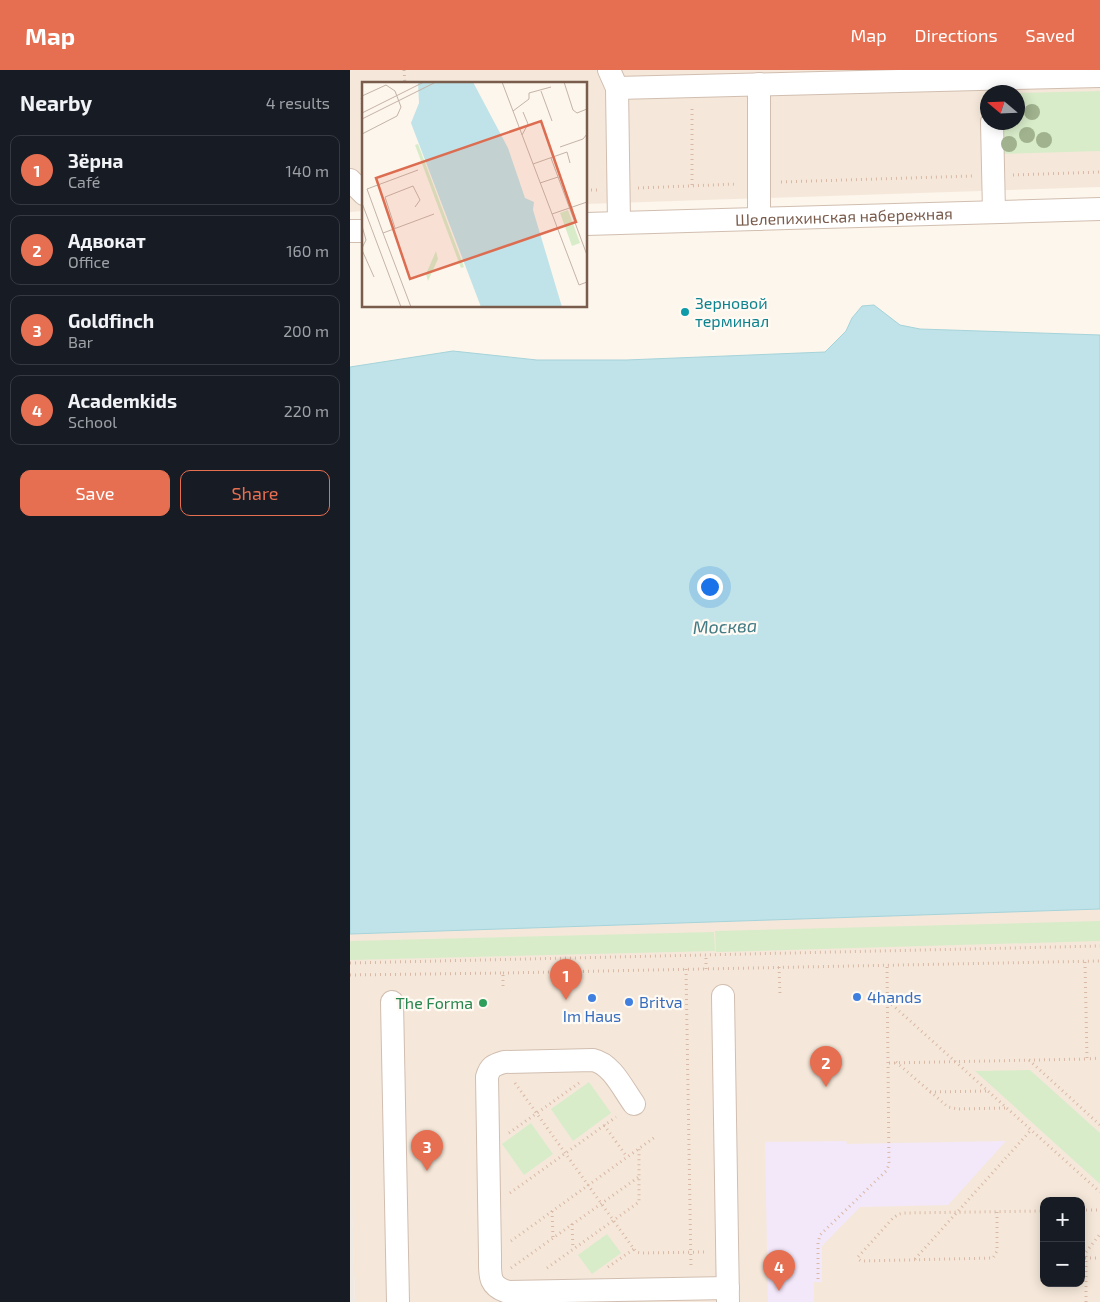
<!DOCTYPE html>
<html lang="en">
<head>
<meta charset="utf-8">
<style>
  body { margin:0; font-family:"Exo 2",sans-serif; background:#20242c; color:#f1f3f6 }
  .controls { position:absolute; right:15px; bottom:15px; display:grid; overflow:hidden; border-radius:10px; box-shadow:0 2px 12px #0003 }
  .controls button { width:45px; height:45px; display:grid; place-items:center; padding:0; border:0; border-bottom:1px solid #363941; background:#171b24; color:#f1f3f6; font:25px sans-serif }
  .compass { position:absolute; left:630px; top:15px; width:45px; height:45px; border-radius:50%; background:#171b24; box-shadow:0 2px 12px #0003; rotate:289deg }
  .you { position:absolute; left:359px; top:516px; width:18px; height:18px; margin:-12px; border:4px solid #fff; border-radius:50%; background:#1a73e8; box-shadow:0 0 0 8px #1a73e833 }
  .badge { display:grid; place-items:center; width:32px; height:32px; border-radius:50%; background:#e76f51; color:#fff; font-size:16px; font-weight:700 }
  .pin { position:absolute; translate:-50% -41px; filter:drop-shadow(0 1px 2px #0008) }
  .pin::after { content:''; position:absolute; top:26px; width:18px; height:15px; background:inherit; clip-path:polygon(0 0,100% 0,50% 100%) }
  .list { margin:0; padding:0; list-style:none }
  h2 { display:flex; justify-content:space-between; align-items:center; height:65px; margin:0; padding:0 20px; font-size:21px }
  h2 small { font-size:16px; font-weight:400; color:#9ea1a6 }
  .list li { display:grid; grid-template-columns:32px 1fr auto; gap:15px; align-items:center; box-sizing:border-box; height:70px; margin:0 10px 10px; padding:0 10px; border:1px solid #363941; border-radius:10px }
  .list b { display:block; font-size:19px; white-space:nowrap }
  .list p { margin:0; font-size:16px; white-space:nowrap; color:#9ea1a6 }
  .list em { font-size:16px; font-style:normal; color:#9ea1a6 }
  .actions { display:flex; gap:10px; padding:15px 20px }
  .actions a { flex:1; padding:11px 0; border:1px solid #e76f51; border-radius:10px; text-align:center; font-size:18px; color:#e76f51 }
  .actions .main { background:#e76f51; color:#fff }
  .map { position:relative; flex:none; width:750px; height:1232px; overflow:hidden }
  header { display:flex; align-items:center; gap:30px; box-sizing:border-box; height:70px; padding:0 25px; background:#e76f51; color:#fff }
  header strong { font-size:24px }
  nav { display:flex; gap:28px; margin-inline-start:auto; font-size:18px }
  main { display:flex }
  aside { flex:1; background:#171b24 }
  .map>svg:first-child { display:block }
  .residential { fill:#f5e8da; fill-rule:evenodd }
  .industrial { fill:#efe9e4 }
  .education { fill:#f3e8fa }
  .green { fill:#d8ecc9 }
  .water { fill:#bfe3e8; stroke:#a5d3da }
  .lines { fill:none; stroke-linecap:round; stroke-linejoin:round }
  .minor-casing { stroke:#d1beb0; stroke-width:24 }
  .path { stroke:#d9b8a5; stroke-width:3; stroke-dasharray:1 4; stroke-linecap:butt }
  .minor { stroke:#fff; stroke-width:22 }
  .tree { fill:#a0b28e }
  .culture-dot { fill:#0f9aa8; stroke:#fffaf3; stroke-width:2 }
  .shop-dot { fill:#3f7fe0; stroke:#fffaf3; stroke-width:2 }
  .leisure-dot { fill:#2e9e5b; stroke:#fffaf3; stroke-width:2 }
  .labels { text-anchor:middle; stroke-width:4.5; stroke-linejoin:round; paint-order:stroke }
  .street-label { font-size:16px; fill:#7a5c4d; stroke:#fffaf3 }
  .culture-label { font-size:16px; fill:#0d838f; stroke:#fffaf3; text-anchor:start }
  .shop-label { font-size:16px; fill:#366cbe; stroke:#fffaf3; text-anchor:start }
  .leisure-label { font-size:16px; fill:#27864d; stroke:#fffaf3; text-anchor:end }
  .water-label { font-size:18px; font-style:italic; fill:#437c86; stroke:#fffaf3 }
  .inset-road { fill:none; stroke:#c5b3a7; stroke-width:1 }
  .view { fill:#dc6d51; fill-opacity:0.15; stroke:#dc6d51; stroke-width:2.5 }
  .inset-edge { fill:none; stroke:#7a5c4d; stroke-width:2.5 }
</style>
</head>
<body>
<header>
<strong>Map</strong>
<nav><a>Map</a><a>Directions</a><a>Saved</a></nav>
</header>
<main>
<aside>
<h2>Nearby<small>4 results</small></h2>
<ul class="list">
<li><span class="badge">1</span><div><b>Зёрна</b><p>Café</p></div><em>140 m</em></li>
<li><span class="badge">2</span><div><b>Адвокат</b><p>Office</p></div><em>160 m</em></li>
<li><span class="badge">3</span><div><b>Goldfinch</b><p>Bar</p></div><em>200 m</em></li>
<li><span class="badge">4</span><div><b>Academkids</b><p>School</p></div><em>220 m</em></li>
</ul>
<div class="actions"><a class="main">Save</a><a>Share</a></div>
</aside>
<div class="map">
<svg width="750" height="1232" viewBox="0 0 750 1232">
  <rect width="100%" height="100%" fill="#fdf6ec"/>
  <g class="residential">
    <path d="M0,0H750V117L236,134V14H14V141L0,142ZM638,22H668V52H638Z"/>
    <path d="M750,839V1232H5L0,1088V864ZM694,1131H731V1213H694Z"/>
  </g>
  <polygon class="industrial" points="0,1088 1,1089 5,1232 0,1232"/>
  <polygon class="education" points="496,1071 497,1074 656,1071 598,1135 510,1137 472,1176 472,1212 464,1212 464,1232 418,1232 415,1072"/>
  <g class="green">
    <polygon points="750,21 750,81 653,84 652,53 668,52 668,23"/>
    <polygon points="750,851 750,871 366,882 365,861"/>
    <polygon points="364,862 365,881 0,890 0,871"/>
    <polygon points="680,1000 750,1063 750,1114 625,1001"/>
    <polygon points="239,1012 261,1043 223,1071 201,1039"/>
    <polygon points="181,1053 203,1084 174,1105 152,1074"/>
    <polygon points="257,1164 271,1183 242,1204 228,1185"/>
  </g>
  <polygon class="water" points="524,235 550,255 570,259 750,265 750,839 0,864 0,297 103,281 187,290 276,290 475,282 496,261 502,248 512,236"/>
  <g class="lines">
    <g class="minor-casing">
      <g id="minor">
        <polyline points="259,0 267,18 269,153"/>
        <polyline points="409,14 409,149"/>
        <polyline points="267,18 750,6"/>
        <polyline points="642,52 644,142"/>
        <polyline points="0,110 14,124"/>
        <path id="s1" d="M236,154L750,139"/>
        <polyline points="0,161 14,161"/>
        <polyline points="373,926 378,1232"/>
        <polyline points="42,932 48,1232"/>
        <path d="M284,1034C273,1019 262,994 243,990L154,992C144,995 140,996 137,1007L140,1186C140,1205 138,1216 158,1222L378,1218"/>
      </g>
    </g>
    <g class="path">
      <polyline points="54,0 55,14"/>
      <polyline points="14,25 12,25 14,81"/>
      <polyline points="663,105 750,102"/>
      <polyline points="431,112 622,106"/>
      <polyline points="342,115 342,36"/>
      <polyline points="288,118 387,114"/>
      <polyline points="236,120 247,120"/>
      <polyline points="735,892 737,989 750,988"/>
      <polyline points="0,893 750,876"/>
      <polyline points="429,897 430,925"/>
      <polyline points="336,899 341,1199"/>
      <polyline points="356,899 356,885"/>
      <polyline points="153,903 750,891"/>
      <polyline points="0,905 153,903 153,920"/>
      <polyline points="538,931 750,1122"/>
      <polyline points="679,990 750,1055"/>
      <polyline points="546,992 598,1037 608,1039 656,1038"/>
      <polyline points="539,993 737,989"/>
      <polyline points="165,1013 286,1182 291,1183 356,1182"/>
      <polyline points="580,1022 638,1021"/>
      <polyline points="254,1055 277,1087"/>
      <polyline points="159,1063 229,1013"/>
      <polyline points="160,1123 266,1047"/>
      <polyline points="731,1140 750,1140"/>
      <polyline points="202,1141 203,1167"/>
      <polyline points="647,1142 647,1181 643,1188 511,1191 508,1189 508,1187 543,1148 549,1144 554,1143 694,1141"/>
      <polyline points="222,1154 223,1179"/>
      <polyline points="161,1171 305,1067"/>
      <polyline points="735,1188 750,1188"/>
      <polyline points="565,1189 681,1060"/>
      <polyline points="258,1197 284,1179"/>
      <polyline points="161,1198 290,1106"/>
      <polyline points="197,1198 289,1132 289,1078"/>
      <polyline points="468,1209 468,1173 470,1165 536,1101 539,1095 537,895"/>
      <polyline points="736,1232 736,1182 750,1164"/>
    </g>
    <use href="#minor" class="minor"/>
  </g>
  <g class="tree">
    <circle cx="682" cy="42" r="8"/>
    <circle cx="677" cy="65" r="8"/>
    <circle cx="694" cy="70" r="8"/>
    <circle cx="659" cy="74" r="8"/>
  </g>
  <circle class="culture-dot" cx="335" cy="242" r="5"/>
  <g class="shop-dot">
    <circle cx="507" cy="927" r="5"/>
    <circle cx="242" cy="928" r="5"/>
    <circle cx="279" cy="932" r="5"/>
  </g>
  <circle class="leisure-dot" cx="133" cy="933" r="5"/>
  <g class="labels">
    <g class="street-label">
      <text dy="6" stroke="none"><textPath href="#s1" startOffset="258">Шелепихинская набережная</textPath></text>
    </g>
    <g class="culture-label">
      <text x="345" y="239">Зерновой<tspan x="345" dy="18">терминал</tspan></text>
    </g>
    <g class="shop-label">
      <text x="517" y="933">4hands</text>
      <text x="289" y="938">Britva</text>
      <text x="242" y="952" text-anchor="middle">Im Haus</text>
    </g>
    <g class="leisure-label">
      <text x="123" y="939">The Forma</text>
    </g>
    <g class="water-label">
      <text transform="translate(375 557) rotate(-2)" y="6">Москва</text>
    </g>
  </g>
  <g transform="translate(12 12)">
    <rect width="225" height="225" fill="#fdf6ec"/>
    <path d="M56,62L102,185L99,186L53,63ZM206,128L218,161L210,164L198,131ZM74,169L76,177L66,199L64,192Z" fill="#d8ecc9"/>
    <path d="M56,0H111L146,66L163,116L172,120L171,128L200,225H119L49,41L57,21Z" fill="#bfe3e8"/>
    <path class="inset-road" d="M140,0L217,203L225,200M202,0L211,28L215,31L225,27M179,9L190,39M0,14L24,3L33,9L39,25L35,34L0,52M151,29L167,17V11L189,5M0,31L62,0M0,37L74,0M160,53L166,42L161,30M198,65L221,57L225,52M189,76L225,173M171,82L205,70L208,81M56,88L5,107L21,151L72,132M178,101L196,95M0,121L39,225M190,132L225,120M0,144L4,158L0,166M33,146L23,115L51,104L58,118L53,125M21,151L49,225M0,168L12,195"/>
    <path class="view" d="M179,39L214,140L48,197L14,96Z"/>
    <rect width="225" height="225" class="inset-edge"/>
  </g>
</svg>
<div class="controls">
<button>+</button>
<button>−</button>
</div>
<svg class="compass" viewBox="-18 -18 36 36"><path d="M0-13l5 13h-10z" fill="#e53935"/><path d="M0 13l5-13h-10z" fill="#9ea1a6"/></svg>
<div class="you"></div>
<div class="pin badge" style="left:216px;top:930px">1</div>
<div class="pin badge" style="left:476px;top:1017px">2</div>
<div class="pin badge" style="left:77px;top:1101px">3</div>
<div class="pin badge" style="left:429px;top:1221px">4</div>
</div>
</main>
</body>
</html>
